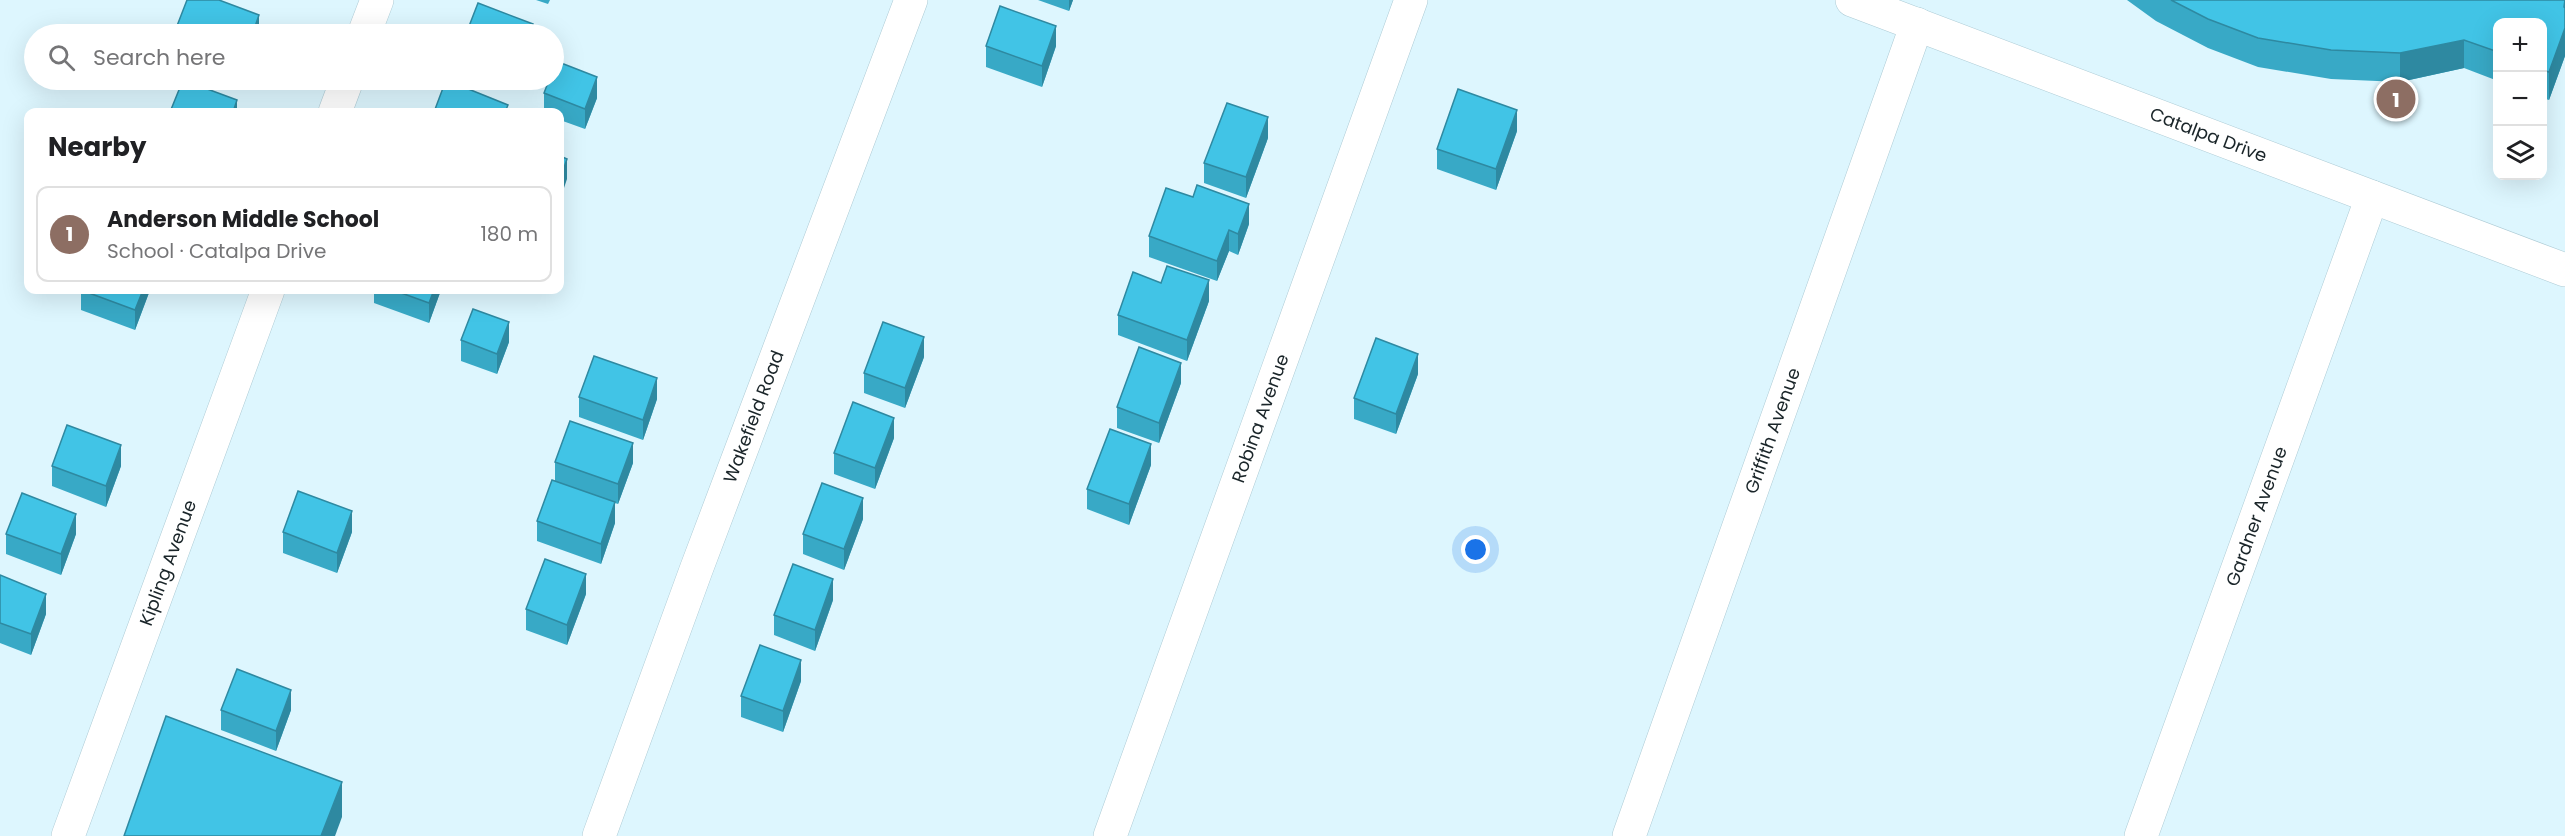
<!DOCTYPE html>
<html lang="en">
<head>
<meta charset="utf-8">
<style>
  body { margin:0; font-family:Poppins,sans-serif; background:#f6f6f6; color:#202124 }
  .controls { position:absolute; right:18px; top:18px; display:grid; overflow:hidden; border-radius:12px; box-shadow:0 6px 24px #0002 }
  .controls button { width:54px; height:54px; display:grid; place-items:center; padding:0; border:0; border-bottom:2px solid #e0e0e0; background:#fff; color:#202124; font:30px sans-serif }
  .you { position:absolute; left:1476px; top:550px; width:21px; height:21px; margin:-15px; border:4px solid #fff; border-radius:50%; background:#1a73e8; box-shadow:0 0 0 9px #1a73e833 }
  .badge { display:grid; place-items:center; width:39px; height:39px; border-radius:50%; background:#1a73e8; color:#fff; font-size:20px; font-weight:700 }
  .pin { position:absolute; translate:-50% -50%; border:3px solid #fff; box-shadow:0 2px 6px #0006 }
  .list { margin:0; padding:0; list-style:none }
  h2 { display:flex; justify-content:space-between; align-items:center; height:78px; margin:0; padding:0 24px; font-size:26px }
  h2 small { font-size:20px; font-weight:400; color:#757577 }
  .list li { display:grid; grid-template-columns:39px 1fr auto; gap:18px; align-items:center; box-sizing:border-box; height:96px; margin:0 12px 12px; padding:0 12px; border:2px solid #e0e0e0; border-radius:12px }
  .list b { display:block; font-size:22px; white-space:nowrap }
  .list p { margin:0; font-size:20px; white-space:nowrap; color:#757577 }
  .list em { font-size:20px; font-style:normal; color:#757577 }
  .icon { flex:none; width:33px; height:33px; fill:none; stroke:currentColor; stroke-width:2; stroke-linecap:round; stroke-linejoin:round }
  .map { position:relative; flex:none; width:2565px; height:836px; overflow:hidden }
  .search { position:absolute; background:#fff; box-shadow:0 6px 24px #0002; left:24px; top:24px; width:540px; height:66px; display:flex; align-items:center; gap:15px; box-sizing:border-box; padding:0 21px; border-radius:33px; color:#757577; font-size:22px }
  .panel { position:absolute; background:#fff; box-shadow:0 6px 24px #0002; left:24px; top:108px; width:540px; height:186px; border-radius:12px }
  .map>svg:first-child { display:block }
  .lines { fill:none; stroke-linecap:round; stroke-linejoin:round }
  .minor-casing { stroke:#adcbd5; stroke-width:34 }
  .minor { stroke:#fff; stroke-width:33 }
  .wall { fill:#38a9c6 }
  .shaded-wall { fill:#2e89a1 }
  .building { fill:#41c4e6; stroke:#2e89a1; stroke-width:1.5 }
  .labels { text-anchor:middle; stroke-width:4.5; stroke-linejoin:round; paint-order:stroke }
  .street-label { font-size:18px; fill:#1a2529; stroke:#fefefe }
</style>
</head>
<body>
<div class="map">
<svg width="2565" height="836" viewBox="0 0 2565 836">
  <rect width="100%" height="100%" fill="#ddf6fe"/>
  <g class="lines">
    <g class="minor-casing">
      <g id="minor">
        <path id="s1" d="M1852,0L2565,270"/>
        <polyline points="364,34 377,0"/>
        <polyline points="335,112 347,80"/>
        <path id="s2" d="M68,836L268,290"/>
        <path id="s3" d="M599,836L696,570L911,0"/>
        <path id="s4" d="M1110,836L1411,0"/>
        <path id="s5" d="M1629,836L1917,24"/>
        <path id="s6" d="M2141,836L2372,197"/>
      </g>
    </g>
    <use href="#minor" class="minor"/>
  </g>
  <g class="wall">
    <polygon points="536,0 550,0 548,4"/>
    <polygon points="1038,0 1073,0 1069,11"/>
    <polygon points="2127,0 2565,0 2565,56 2549,100 2542,98 2542,22 2498,22 2498,81 2464,68 2400,82 2331,79 2258,67 2208,48 2156,21"/>
    <polygon points="175,31 259,34 175,34"/>
    <polygon points="986,46 1056,46 1042,87 986,67"/>
    <polygon points="502,80 519,80 517,85"/>
    <polygon points="544,93 597,98 585,129 560,120 560,112 544,112"/>
    <polygon points="1517,131 1496,190 1437,169 1437,149"/>
    <polygon points="1268,138 1246,198 1204,183 1204,163"/>
    <polygon points="1249,224 1238,255 1229,251 1217,281 1149,257 1149,236"/>
    <polygon points="81,290 150,290 135,330 81,310"/>
    <polygon points="374,290 441,290 429,323 374,303"/>
    <polygon points="1209,301 1187,361 1118,335 1118,315"/>
    <polygon points="461,340 509,342 497,374 461,361"/>
    <polygon points="924,357 905,408 864,393 864,373"/>
    <polygon points="1418,374 1396,434 1354,419 1354,398"/>
    <polygon points="1181,383 1159,443 1117,428 1117,407"/>
    <polygon points="579,397 657,399 643,440 579,417"/>
    <polygon points="894,438 875,489 834,474 834,453"/>
    <polygon points="555,462 633,463 618,504 615,503 615,523 601,564 537,541 537,521 555,481"/>
    <polygon points="1151,465 1129,525 1087,509 1087,489"/>
    <polygon points="52,466 121,466 106,507 52,486"/>
    <polygon points="863,519 844,570 803,554 803,534"/>
    <polygon points="283,532 352,532 337,573 283,553"/>
    <polygon points="6,534 76,534 61,575 6,554"/>
    <polygon points="0,575 46,614 31,655 0,643"/>
    <polygon points="586,594 567,645 526,630 526,609"/>
    <polygon points="833,600 815,651 774,635 774,615"/>
    <polygon points="801,681 783,732 741,717 741,696"/>
    <polygon points="221,710 291,710 276,751 221,730"/>
  </g>
  <g class="shaded-wall">
    <polygon points="1069,0 1073,0 1069,11"/>
    <polygon points="2565,4 2565,56 2549,100 2549,72"/>
    <polygon points="259,15 259,34 253,34 253,32"/>
    <polygon points="533,24 533,34 529,34"/>
    <polygon points="1056,26 1056,46 1042,87 1042,66"/>
    <polygon points="2464,40 2464,68 2400,82 2400,53"/>
    <polygon points="597,77 597,98 585,129 585,109"/>
    <polygon points="237,100 237,112 233,112"/>
    <polygon points="1517,110 1517,131 1496,190 1496,169"/>
    <polygon points="1268,117 1268,138 1246,198 1246,177"/>
    <polygon points="567,159 567,179 560,200 560,179"/>
    <polygon points="1249,204 1249,224 1238,255 1238,234"/>
    <polygon points="1229,230 1229,251 1217,281 1217,261"/>
    <polygon points="1209,280 1209,301 1187,361 1187,340"/>
    <polygon points="143,290 150,290 135,330 135,310"/>
    <polygon points="434,290 441,290 429,323 429,303"/>
    <polygon points="509,322 509,342 497,374 497,354"/>
    <polygon points="924,337 924,357 905,408 905,388"/>
    <polygon points="1418,354 1418,374 1396,434 1396,414"/>
    <polygon points="1181,363 1181,383 1159,443 1159,423"/>
    <polygon points="657,378 657,399 643,440 643,420"/>
    <polygon points="894,418 894,438 875,489 875,468"/>
    <polygon points="633,443 633,463 618,504 618,484"/>
    <polygon points="1151,444 1151,465 1129,525 1129,504"/>
    <polygon points="121,445 121,466 106,507 106,486"/>
    <polygon points="863,498 863,519 844,570 844,549"/>
    <polygon points="615,502 615,523 601,564 601,544"/>
    <polygon points="352,511 352,532 337,573 337,553"/>
    <polygon points="76,514 76,534 61,575 61,554"/>
    <polygon points="586,574 586,594 567,645 567,625"/>
    <polygon points="833,579 833,600 815,651 815,630"/>
    <polygon points="46,594 46,614 31,655 31,634"/>
    <polygon points="801,660 801,681 783,732 783,711"/>
    <polygon points="291,690 291,710 276,751 276,731"/>
    <polygon points="342,782 342,817 335,836 321,836"/>
  </g>
  <g class="building">
    <polygon points="187,0 219,0 259,15 253,32 257,33 256,34 185,34 175,31"/>
    <polygon points="2171,0 2565,0 2564,7 2565,8 2565,28 2549,72 2542,70 2542,22 2498,22 2498,52 2464,40 2400,53 2331,50 2258,38 2208,19"/>
    <polygon points="478,3 533,24 529,34 466,34"/>
    <polygon points="1000,6 1056,26 1042,66 986,46"/>
    <polygon points="556,61 597,77 585,109 544,93 549,80 554,80 554,68"/>
    <polygon points="183,80 237,100 233,112 170,112"/>
    <polygon points="446,80 508,105 505,112 434,112"/>
    <polygon points="1458,89 1517,110 1496,169 1437,149"/>
    <polygon points="1227,103 1268,117 1246,177 1204,163"/>
    <polygon points="560,156 567,159 560,179"/>
    <polygon points="1197,185 1249,204 1238,234 1229,230 1217,261 1149,236 1166,188 1193,197"/>
    <polygon points="1167,266 1209,280 1187,340 1118,315 1133,272 1161,283"/>
    <polygon points="81,290 143,290 135,310"/>
    <polygon points="393,290 434,290 429,303"/>
    <polygon points="473,309 509,322 497,354 461,340"/>
    <polygon points="883,322 924,337 905,388 864,373"/>
    <polygon points="1376,338 1418,354 1396,414 1354,398"/>
    <polygon points="1139,347 1181,363 1159,423 1117,407"/>
    <polygon points="594,356 657,378 643,420 579,397"/>
    <polygon points="853,402 894,418 875,468 834,453"/>
    <polygon points="570,421 633,443 618,484 555,462"/>
    <polygon points="67,425 121,445 106,486 52,466"/>
    <polygon points="1110,429 1151,444 1129,504 1087,489"/>
    <polygon points="552,480 615,502 601,544 537,521"/>
    <polygon points="822,483 863,498 844,549 803,534"/>
    <polygon points="298,491 352,511 337,553 283,532"/>
    <polygon points="22,493 76,514 61,554 6,534"/>
    <polygon points="545,559 586,574 567,625 526,609"/>
    <polygon points="793,564 833,579 815,630 774,615"/>
    <polygon points="0,575 46,594 31,634 0,623"/>
    <polygon points="760,645 801,660 783,711 741,696"/>
    <polygon points="237,669 291,690 276,731 221,710"/>
    <polygon points="166,716 342,782 321,836 124,836"/>
  </g>
  <g class="labels">
    <g class="street-label">
      <text dy="6" stroke="none"><textPath href="#s1" startOffset="381">Catalpa Drive</textPath></text>
      <text dy="6" stroke="none"><textPath href="#s3" startOffset="447">Wakefield Road</textPath></text>
      <text dy="6" stroke="none"><textPath href="#s4" startOffset="444">Robina Avenue</textPath></text>
      <text dy="6" stroke="none"><textPath href="#s5" startOffset="430">Griffith Avenue</textPath></text>
      <text dy="6" stroke="none"><textPath href="#s6" startOffset="340">Gardner Avenue</textPath></text>
      <text dy="6" stroke="none"><textPath href="#s2" startOffset="291">Kipling Avenue</textPath></text>
    </g>
  </g>
</svg>
<div class="controls">
<button>+</button>
<button>−</button>
<button><svg class="icon" aria-label="layers" viewBox="0 0 24 24"><path d="M12 4l9 5-9 5-9-5zM3 14l9 5 9-5"/></svg></button>
</div>
<div class="you"></div>
<div class="pin badge" style="left:2396px;top:99px;background:#8d6e63">1</div>
<div class="search"><svg class="icon" aria-label="search" viewBox="0 0 24 24"><circle cx="10" cy="10" r="6"/><path d="M15 15l6 6"/></svg>Search here</div>
<section class="panel">
<h2>Nearby<small></small></h2>
<ul class="list">
<li><span class="badge" style="background:#8d6e63">1</span><div><b>Anderson Middle School</b><p>School · Catalpa Drive</p></div><em>180 m</em></li>
</ul>
</section>
</div>
</body>
</html>
